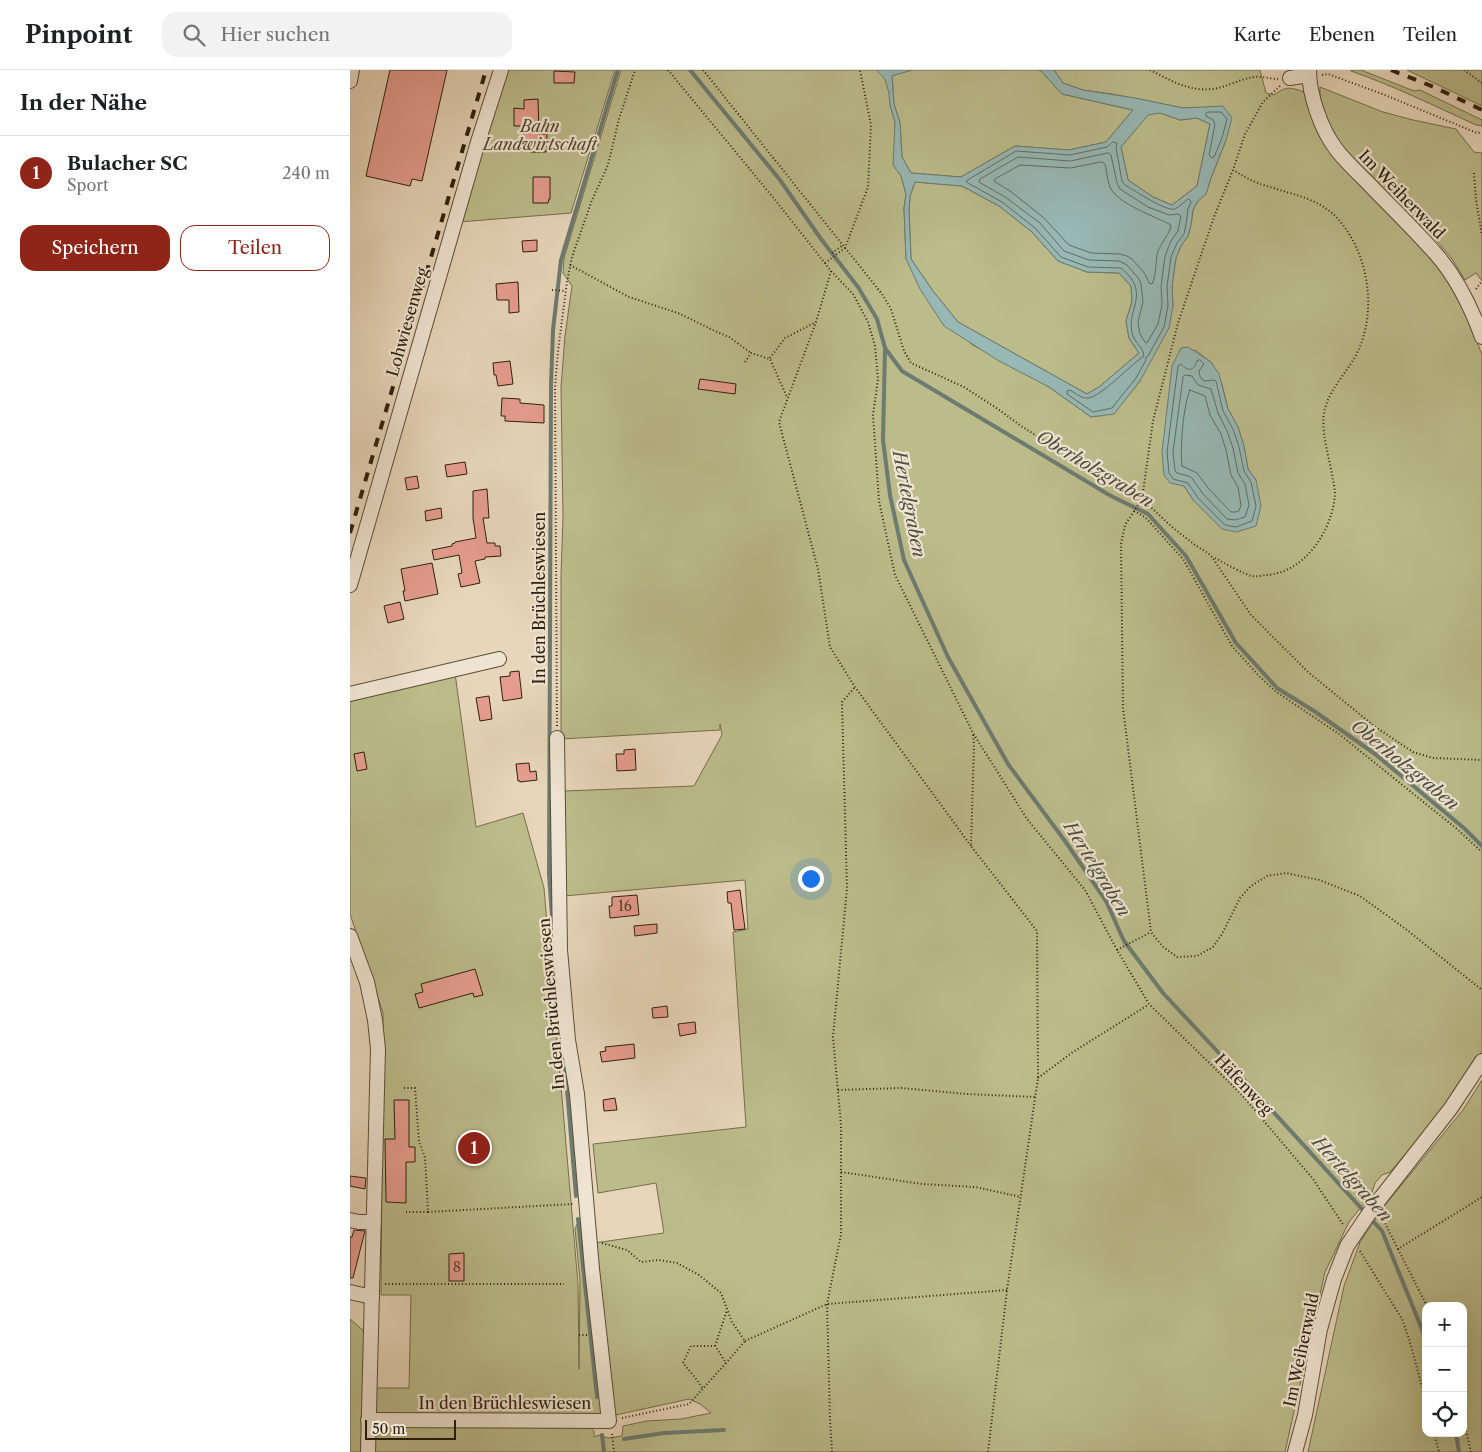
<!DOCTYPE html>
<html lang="de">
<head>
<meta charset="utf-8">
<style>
  body { margin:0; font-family:"Libre Caslon Text",serif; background:#f2f2f2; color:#202124 }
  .controls { position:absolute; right:15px; bottom:15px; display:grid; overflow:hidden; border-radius:10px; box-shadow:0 5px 20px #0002 }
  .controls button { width:45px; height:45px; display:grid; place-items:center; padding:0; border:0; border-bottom:1px solid #e0e0e0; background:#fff; color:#202124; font:25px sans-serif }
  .scale { position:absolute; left:15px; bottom:12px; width:91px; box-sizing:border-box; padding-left:5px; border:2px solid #2e200c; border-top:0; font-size:14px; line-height:18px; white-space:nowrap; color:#2e200c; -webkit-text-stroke:4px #efe4d2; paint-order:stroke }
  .you { position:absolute; left:460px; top:808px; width:18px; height:18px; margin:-12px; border:4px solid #fff; border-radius:50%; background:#1a73e8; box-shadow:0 0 0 8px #1a73e833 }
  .badge { display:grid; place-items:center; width:32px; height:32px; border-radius:50%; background:#8f2418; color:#fff; font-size:16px; font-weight:700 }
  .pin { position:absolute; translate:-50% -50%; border:2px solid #fff; box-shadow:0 1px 5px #0006 }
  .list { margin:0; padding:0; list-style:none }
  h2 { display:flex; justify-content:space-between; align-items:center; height:65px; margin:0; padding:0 20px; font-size:21px }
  h2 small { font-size:16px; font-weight:400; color:#757577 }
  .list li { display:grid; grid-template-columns:32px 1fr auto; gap:15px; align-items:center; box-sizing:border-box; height:75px; padding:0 20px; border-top:1px solid #e0e0e0 }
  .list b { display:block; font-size:19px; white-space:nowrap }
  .list p { margin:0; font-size:16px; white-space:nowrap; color:#757577 }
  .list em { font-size:16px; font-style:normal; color:#757577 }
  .actions { display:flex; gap:10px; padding:15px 20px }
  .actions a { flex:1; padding:11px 0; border:1px solid #8f2418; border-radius:15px; text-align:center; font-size:18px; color:#8f2418 }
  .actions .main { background:#8f2418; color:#fff }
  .icon { flex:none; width:28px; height:28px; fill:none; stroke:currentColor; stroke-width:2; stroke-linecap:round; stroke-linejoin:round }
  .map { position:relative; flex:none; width:1132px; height:1382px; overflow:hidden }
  header { display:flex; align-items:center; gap:30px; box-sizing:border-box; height:70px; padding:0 25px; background:#fff; border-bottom:1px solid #e0e0e0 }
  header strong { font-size:24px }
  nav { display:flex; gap:28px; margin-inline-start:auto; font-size:18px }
  .search { width:350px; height:45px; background:#f2f2f2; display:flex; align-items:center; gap:12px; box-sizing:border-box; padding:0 18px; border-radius:15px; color:#757577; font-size:19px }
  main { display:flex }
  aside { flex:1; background:#fff }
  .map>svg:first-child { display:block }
  .green { fill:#bcbc8b; stroke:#756e4c; fill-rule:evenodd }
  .water { fill:#97b8b5; stroke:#6d7b71; fill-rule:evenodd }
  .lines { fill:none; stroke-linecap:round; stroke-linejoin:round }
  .shore { stroke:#626c60; stroke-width:1 }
  .stream { stroke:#6d7b71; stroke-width:4 }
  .building { fill:#e69d8f; stroke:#2e200c }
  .minor-casing { stroke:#5c4e38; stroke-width:16 }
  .path { stroke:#2e200c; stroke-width:2; stroke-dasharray:1 2.5; stroke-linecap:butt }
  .minor { stroke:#efe4d2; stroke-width:14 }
  .rail { stroke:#2e200c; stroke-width:4; stroke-dasharray:9 9; stroke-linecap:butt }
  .labels { text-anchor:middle; stroke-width:4.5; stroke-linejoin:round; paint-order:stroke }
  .number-label { font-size:14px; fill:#5c3f2d }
  .park-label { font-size:16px; font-style:italic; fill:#52472c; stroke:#efe4d2 }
  .street-label { font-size:16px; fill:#2e200c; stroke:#efe4d2 }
  .water-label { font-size:18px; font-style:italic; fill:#4e4e3f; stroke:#efe4d2 }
</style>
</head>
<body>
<header>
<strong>Pinpoint</strong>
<div class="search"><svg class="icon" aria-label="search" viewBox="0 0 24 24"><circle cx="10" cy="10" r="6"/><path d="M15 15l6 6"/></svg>Hier suchen</div>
<nav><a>Karte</a><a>Ebenen</a><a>Teilen</a></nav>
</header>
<main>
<aside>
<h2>In der Nähe<small></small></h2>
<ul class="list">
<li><span class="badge">1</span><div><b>Bulacher SC</b><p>Sport</p></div><em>240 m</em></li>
</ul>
<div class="actions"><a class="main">Speichern</a><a>Teilen</a></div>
</aside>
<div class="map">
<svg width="1132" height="1382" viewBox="0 0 1132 1382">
  <rect width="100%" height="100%" fill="#e7d6ba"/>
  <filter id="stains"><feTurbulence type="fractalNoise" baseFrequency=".004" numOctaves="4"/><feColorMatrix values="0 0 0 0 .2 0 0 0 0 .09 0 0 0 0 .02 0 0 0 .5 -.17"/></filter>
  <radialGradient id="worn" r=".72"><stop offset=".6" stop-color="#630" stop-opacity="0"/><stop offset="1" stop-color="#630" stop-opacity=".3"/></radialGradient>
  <g class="green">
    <polygon points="156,0 265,0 221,143 109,152"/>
    <path d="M271,0H526L535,9L540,23V35L545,52L544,95L551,106L556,124L554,138L556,189L621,274L699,317L741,347L764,343L790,311L823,236L822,216L826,188L831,176L838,166L841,155L843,140L848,131L856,124L861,108L876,70L850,38H833L762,24L733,20L713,13L704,0H910L916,23L924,25C936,16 940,17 954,22L964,51L1080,185L1095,205L1107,224L1122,258L1132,285V981L1120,1002L1072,1065L1040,1102L1032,1105L1025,1113L1021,1125L999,1152L975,1202L935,1382H22L23,1363L32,1357H239L244,1361V1367L249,1365L258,1368L272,1366L273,1356L297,1351L331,1349L361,1343L350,1334L339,1329L266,1345L229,1346H24V1318H59L61,1225H31L33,943L0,844V628L105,603L126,757L173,743L194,818L228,1214L229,1299L230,1211L225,1159L227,1154L232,1153L244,1173L314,1163L306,1113L248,1123L243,1074L396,1057V1056L383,862L398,859L395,810L214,826V721L344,716L372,665L370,654V660L211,669V505L213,447L211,317L215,266L222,216L213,203L214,188ZM845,280L861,292L872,314L878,339L888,357L894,376L898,399L906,410L844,431L834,416L820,319L824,292Z"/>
    <polygon points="562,0 688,0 691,1 712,24 783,40 756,72 719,80 665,76 611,107 561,103 552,87 550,53 544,34 542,5"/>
    <path d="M1001,0H1011L1064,21L1070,20L1132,50V56L1126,55C1085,36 1044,16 1001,1Z"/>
    <polygon points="1057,0 1132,0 1132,36"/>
    <path d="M970,17L1033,42L1063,50L1106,59L1124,82L1132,83V211L1126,203L1115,210C1108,199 1102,187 1093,178C1058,137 966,77 970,17Z"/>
    <polygon points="810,43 830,50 847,48 860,54 847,116 822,135 803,127 778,110 771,77 798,44"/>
    <polygon points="565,112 612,116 649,136 682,162 708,191 737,202 769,203 781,216 782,232 776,251 779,268 789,283 749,317 737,324 608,252 583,221 561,189 559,141 560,126"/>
    <path d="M1132,1010V1382H958L994,1216L1010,1172L1035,1135L1113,1040ZM1076,1236H1113V1363H1076Z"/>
    <polygon points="0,1249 16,1263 13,1382 0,1382"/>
  </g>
  <g class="water">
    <path d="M526,0H562L542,6L544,34L550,53L552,87L561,103L611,107L665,76L719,80L756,72L783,40L712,24L691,1L688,0H704L713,13L733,20L785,28L833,38L873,36L882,48L876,70L861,108L856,124L848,131L843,140L841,155L838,166L831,176L826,188L822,217L823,236L819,258L790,311L764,344L741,347L699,317L649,291L594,256L570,219L556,189L554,138L556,124L551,106L543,95L545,52L540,35L539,23L535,9ZM810,43L830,50L847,48L860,54L847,116L822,135L803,127L778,110L771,77L798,45ZM565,112L612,116L649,136L682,162L708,191L737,202L769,203L781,216L782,232L776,251L779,268L789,283L749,317L737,324L608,252L583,221L561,189L559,141L560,126Z"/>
    <polygon points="838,277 861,292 869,304 878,339 888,357 894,376 898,399 906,410 911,436 906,456 886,462 872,459 844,431 834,416 820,413 814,405 812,382 822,296 831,278"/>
  </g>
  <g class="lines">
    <g class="shore">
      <polygon points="858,42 871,42 877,49 872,68 864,87 862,88 859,85 865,54 863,50 856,46 856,44"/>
      <path d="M763,72L767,73L766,78L772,111L775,115C784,120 816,142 825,139C829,137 834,132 838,129L840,130L841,132L838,139L836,154L834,164L827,173L821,187L817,216L818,236L814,257L798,286L796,287V290L786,308L762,338L743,342L717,324V321L720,320C725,323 732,329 738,328C751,327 780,295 794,286C793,277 786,274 783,266C774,240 803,224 771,198L738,197L711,187L685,158L652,132L618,113L616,111L666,81L720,85L757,77Z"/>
      <polygon points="759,83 761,85 767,113 770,119 798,137 819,145 828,144 831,146 828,161 821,171 815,186 811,216 812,235 808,254 797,273 795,272 790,264 788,252 793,232 791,214 789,209 777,195 769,191 739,190 714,181 690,153 655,127 629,112 630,109 668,87 720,91"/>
      <path d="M752,92L755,94C757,101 757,110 760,117C767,134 807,147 821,155C820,163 812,172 808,181C805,191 807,204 802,214L799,213L795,204L783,190L777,186L770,184L741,183L719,175L694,148L660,121L644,111L645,109L670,95L720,98Z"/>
      <path d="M850,290L854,294L849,301L850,307L854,311L864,310L866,311L873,341L883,359L889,377L894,401L901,412L906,436L902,451L886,457L875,455L848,428L838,413L823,409L819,403L817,382L828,296L831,294C838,302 844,301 847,291Z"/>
      <polygon points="835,305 842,306 848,315 861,319 868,343 877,361 883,378 888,403 895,414 899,435 895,447 885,450 877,449 853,424 842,408 838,406 827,403 825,401 823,382 833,307"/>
      <path d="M840,320L855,326L860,345L871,364L876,380L881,405L888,417L891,435L889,441L885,442H881L859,419L847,403L832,396C830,377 833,337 840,320Z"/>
    </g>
    <g class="stream">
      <polyline points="340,0 430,110 471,169 508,217 527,249 535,278 533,370 540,425 554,490 598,587 658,694 715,771 756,831 774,871 813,923 896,1012 1032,1161 1076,1269"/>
      <polyline points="535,278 552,301 761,426 798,444 836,486 886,573 927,618 964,641 1025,684 1115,759 1132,776"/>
      <polyline points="203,859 199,805 201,315 203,260 211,190 268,0"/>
      <polyline points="214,983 226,1126"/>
      <polyline points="228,1149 247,1327"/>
      <polyline points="1106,1363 1109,1382"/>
      <polyline points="252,1365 254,1382"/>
      <polyline points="274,1369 314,1363 374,1360"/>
    </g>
  </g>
  <g class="building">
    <polygon points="40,0 97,0 72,111 62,109 60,116 16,106"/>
    <polygon points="204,1 225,2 224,13 204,13"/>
    <polygon points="188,29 189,64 197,64 196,82 180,82 181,73 174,73 174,56 164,56 164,38 174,39 174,30"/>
    <polygon points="183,107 200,107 200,129 199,129 198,133 183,133"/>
    <polygon points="187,170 187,181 173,182 172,171"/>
    <polygon points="168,212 169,242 159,243 159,230 147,230 146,214"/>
    <polygon points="160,291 163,314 148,316 146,305 144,305 143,293"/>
    <polygon points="350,309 386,314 385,324 348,319"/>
    <polygon points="152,328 170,329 170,333 194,335 194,353 155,351 155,346 151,346"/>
    <polygon points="115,392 117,404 97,407 95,395"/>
    <polygon points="67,406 69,418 57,420 55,408"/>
    <polygon points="137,419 139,448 133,448 137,473 145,473 145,476 150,476 151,486 135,487 135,489 125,491 130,513 111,517 108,504 112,503 109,485 84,490 82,480 102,476 102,474 105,473 105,472 126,468 123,448 123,421"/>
    <polygon points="91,438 92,448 76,451 75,441"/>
    <polygon points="82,493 88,524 55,531 53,521 55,521 51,499"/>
    <polygon points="50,532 54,549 38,553 34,536"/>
    <polygon points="169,601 172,628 153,631 150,607 160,606 160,602"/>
    <polygon points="139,626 142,649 130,651 126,628"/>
    <polygon points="285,679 286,700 267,701 266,684 274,684 274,680"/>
    <polygon points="14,682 17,699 7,701 4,684"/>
    <polygon points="179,693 180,702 186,701 187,710 170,712 170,711 168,711 166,694"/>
    <polygon points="390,820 395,859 384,860 381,833 378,833 377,822"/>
    <polygon points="287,825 289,845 260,848 259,836 262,836 262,827"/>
    <polygon points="307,854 307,863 285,866 284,856"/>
    <polygon points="125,899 133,925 124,927 123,923 69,938 65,924 73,922 71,914"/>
    <polygon points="317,936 318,947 303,948 302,938"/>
    <polygon points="345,952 346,963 330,966 328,954"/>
    <polygon points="284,974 285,988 252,992 250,982 256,981 255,977"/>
    <polygon points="265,1028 267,1040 254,1041 253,1030"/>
    <polygon points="44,1030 59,1030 59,1077 65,1077 65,1092 56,1092 56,1133 36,1132 35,1069 45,1069"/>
    <polygon points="0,1106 16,1108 15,1119 0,1116"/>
    <polygon points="4,1160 15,1161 3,1208 0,1208 0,1167 2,1167"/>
    <polygon points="114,1183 114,1211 99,1211 99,1184"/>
  </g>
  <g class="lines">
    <g class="minor-casing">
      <g id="minor">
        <path d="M959,0C959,25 971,59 986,79C995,91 1006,101 1017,112C1040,136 1064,159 1086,184C1107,208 1121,237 1132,267"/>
        <polyline points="940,8 959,5"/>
        <polyline points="0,11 2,0"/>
        <polyline points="0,515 128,72 151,0"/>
        <polyline points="0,624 149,589"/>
        <polyline points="0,866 17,912 25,950 28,979 18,1382"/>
        <polyline points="0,1150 9,1152 24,1152"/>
        <polyline points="0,1222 22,1227"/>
        <polyline points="18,1350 259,1351 242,1199 227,1024 218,970 210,880 207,668"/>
        <polyline points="945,1382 955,1345 970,1259 984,1209 997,1176 1022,1139 1101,1038 1132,991"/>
      </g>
    </g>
    <g class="path">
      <polyline points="318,0 426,131 481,201 503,224 518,252 525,276 528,309 523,345 529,431 545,505 623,663 677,749 735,820 767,880 799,934 891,1024 963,1109 994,1156"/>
      <polyline points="353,0 532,224 541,239 554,281 561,293 614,317 648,339 671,356 781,425 792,429 822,457 845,475 858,483 862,487 901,545 958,602 1024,656 1063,682 1083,688 1132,690"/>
      <path d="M800,0C820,10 839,22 863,19C877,17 890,9 904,7C912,6 920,9 928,9"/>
      <polyline points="1114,0 1132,13"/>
      <polyline points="972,5 978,4 1035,25 1127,63 1132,62"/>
      <polyline points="930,16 913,32 895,64 883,100 864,147 828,253 803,351 792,429 775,455 771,474 773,638 801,862 812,876 827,887 847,886 863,877 872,864 890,828 901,816 917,806 936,803 969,810 1010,826 1057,860 1132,920"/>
      <polyline points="1124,103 1126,130 1132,165"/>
      <polyline points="482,183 493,175"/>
      <polyline points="475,193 495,178 518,117 521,55 510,0"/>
      <polyline points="220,195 279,227 328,243 365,261 379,267 401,283"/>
      <polyline points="481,201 466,252 429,352 468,499 480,577 505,617 621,776"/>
      <polyline points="1126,219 1132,211"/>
      <polyline points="202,220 216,221"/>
      <polyline points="420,288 435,268 466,252"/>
      <polyline points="395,292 401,283 420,289 437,327"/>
      <polyline points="784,441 795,447 833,489 882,576 909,606 925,621 989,664 1107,759 1132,782"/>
      <path d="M865,488C874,493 894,504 902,506C907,507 913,505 917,505C955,502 982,461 985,425C985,420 984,415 983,410C980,389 971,365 974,343C978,321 994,306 1005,287C1028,245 1020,185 988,149C967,125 931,123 903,111C896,108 890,104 883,100"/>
      <polyline points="207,656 205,317 208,281 217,212 222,187 242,130 258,95 269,49 285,0"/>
      <polyline points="623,665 624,674 621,776 687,861 688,1008 657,1220 638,1382"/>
      <polyline points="767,880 801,862"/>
      <polyline points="688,1008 723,982 798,935"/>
      <polyline points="54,1018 65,1018 69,1072 75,1087 78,1142 56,1142"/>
      <polyline points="488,1020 551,1018 617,1024 685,1027"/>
      <polyline points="491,1102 572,1114 625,1117 671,1127"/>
      <polyline points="78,1142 223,1134"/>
      <polyline points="1032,1147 1048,1179 1132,1127"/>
      <polyline points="252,1173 277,1180 291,1192 309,1190 327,1193 349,1205 371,1223 382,1252 395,1271 376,1293"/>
      <polyline points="1048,1179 1077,1236"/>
      <polyline points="1010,1181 1052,1249 1059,1269 1076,1331"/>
      <polyline points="35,1214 214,1214"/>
      <polyline points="229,1265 237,1265"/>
      <polyline points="395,1271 477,1234 657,1220"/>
      <polyline points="365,1276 377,1240"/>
      <polyline points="1113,1347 1121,1382"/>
      <polyline points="272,1348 339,1334 376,1293 365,1276 341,1276 333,1293 347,1310 353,1319"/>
      <polyline points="1084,1363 1089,1382"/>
      <polyline points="262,1364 264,1382"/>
      <polyline points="482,1382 480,1349 477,1234 491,1164 491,1055 483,967 497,818 492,632 505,617"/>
    </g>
    <use href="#minor" class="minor"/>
    <g class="rail">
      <polyline points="1041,0 1084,17 1132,40"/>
      <polyline points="0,463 136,0"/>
    </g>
  </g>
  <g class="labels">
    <g class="number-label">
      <text x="275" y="841">16</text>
      <text x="107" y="1202">8</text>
    </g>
    <g class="park-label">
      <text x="190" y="62">Bahn<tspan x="190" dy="18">Landwirtschaft</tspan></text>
    </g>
    <g class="street-label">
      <text transform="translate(1052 124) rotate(46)" y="6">Im Weiherwald</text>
      <text transform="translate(57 252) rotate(-74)" y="6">Lohwiesenweg</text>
      <text transform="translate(189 528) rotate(-90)" y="6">In den Brüchleswiesen</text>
      <text transform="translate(201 934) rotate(-95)" y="6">In den Brüchleswiesen</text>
      <text transform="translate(894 1014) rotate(47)" y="6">Häfenweg</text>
      <text transform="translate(951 1280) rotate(-78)" y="6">Im Weiherwald</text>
      <text x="155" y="1339">In den Brüchleswiesen</text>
    </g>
    <g class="water-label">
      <text transform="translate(745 399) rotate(31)" y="6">Oberholzgraben</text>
      <text transform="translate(559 434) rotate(79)" y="6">Hertelgraben</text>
      <text transform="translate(1055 695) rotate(39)" y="6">Oberholzgraben</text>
      <text transform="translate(747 799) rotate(58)" y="6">Hertelgraben</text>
      <text transform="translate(1002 1109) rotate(48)" y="6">Hertelgraben</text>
    </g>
  </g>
  <rect width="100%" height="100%" filter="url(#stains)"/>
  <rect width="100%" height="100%" fill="url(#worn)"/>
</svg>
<div class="controls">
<button>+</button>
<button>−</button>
<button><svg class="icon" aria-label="locate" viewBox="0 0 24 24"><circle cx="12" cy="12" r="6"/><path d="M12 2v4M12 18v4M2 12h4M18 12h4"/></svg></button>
</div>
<div class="scale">50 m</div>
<div class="you"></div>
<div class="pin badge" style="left:124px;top:1078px">1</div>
</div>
</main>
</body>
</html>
